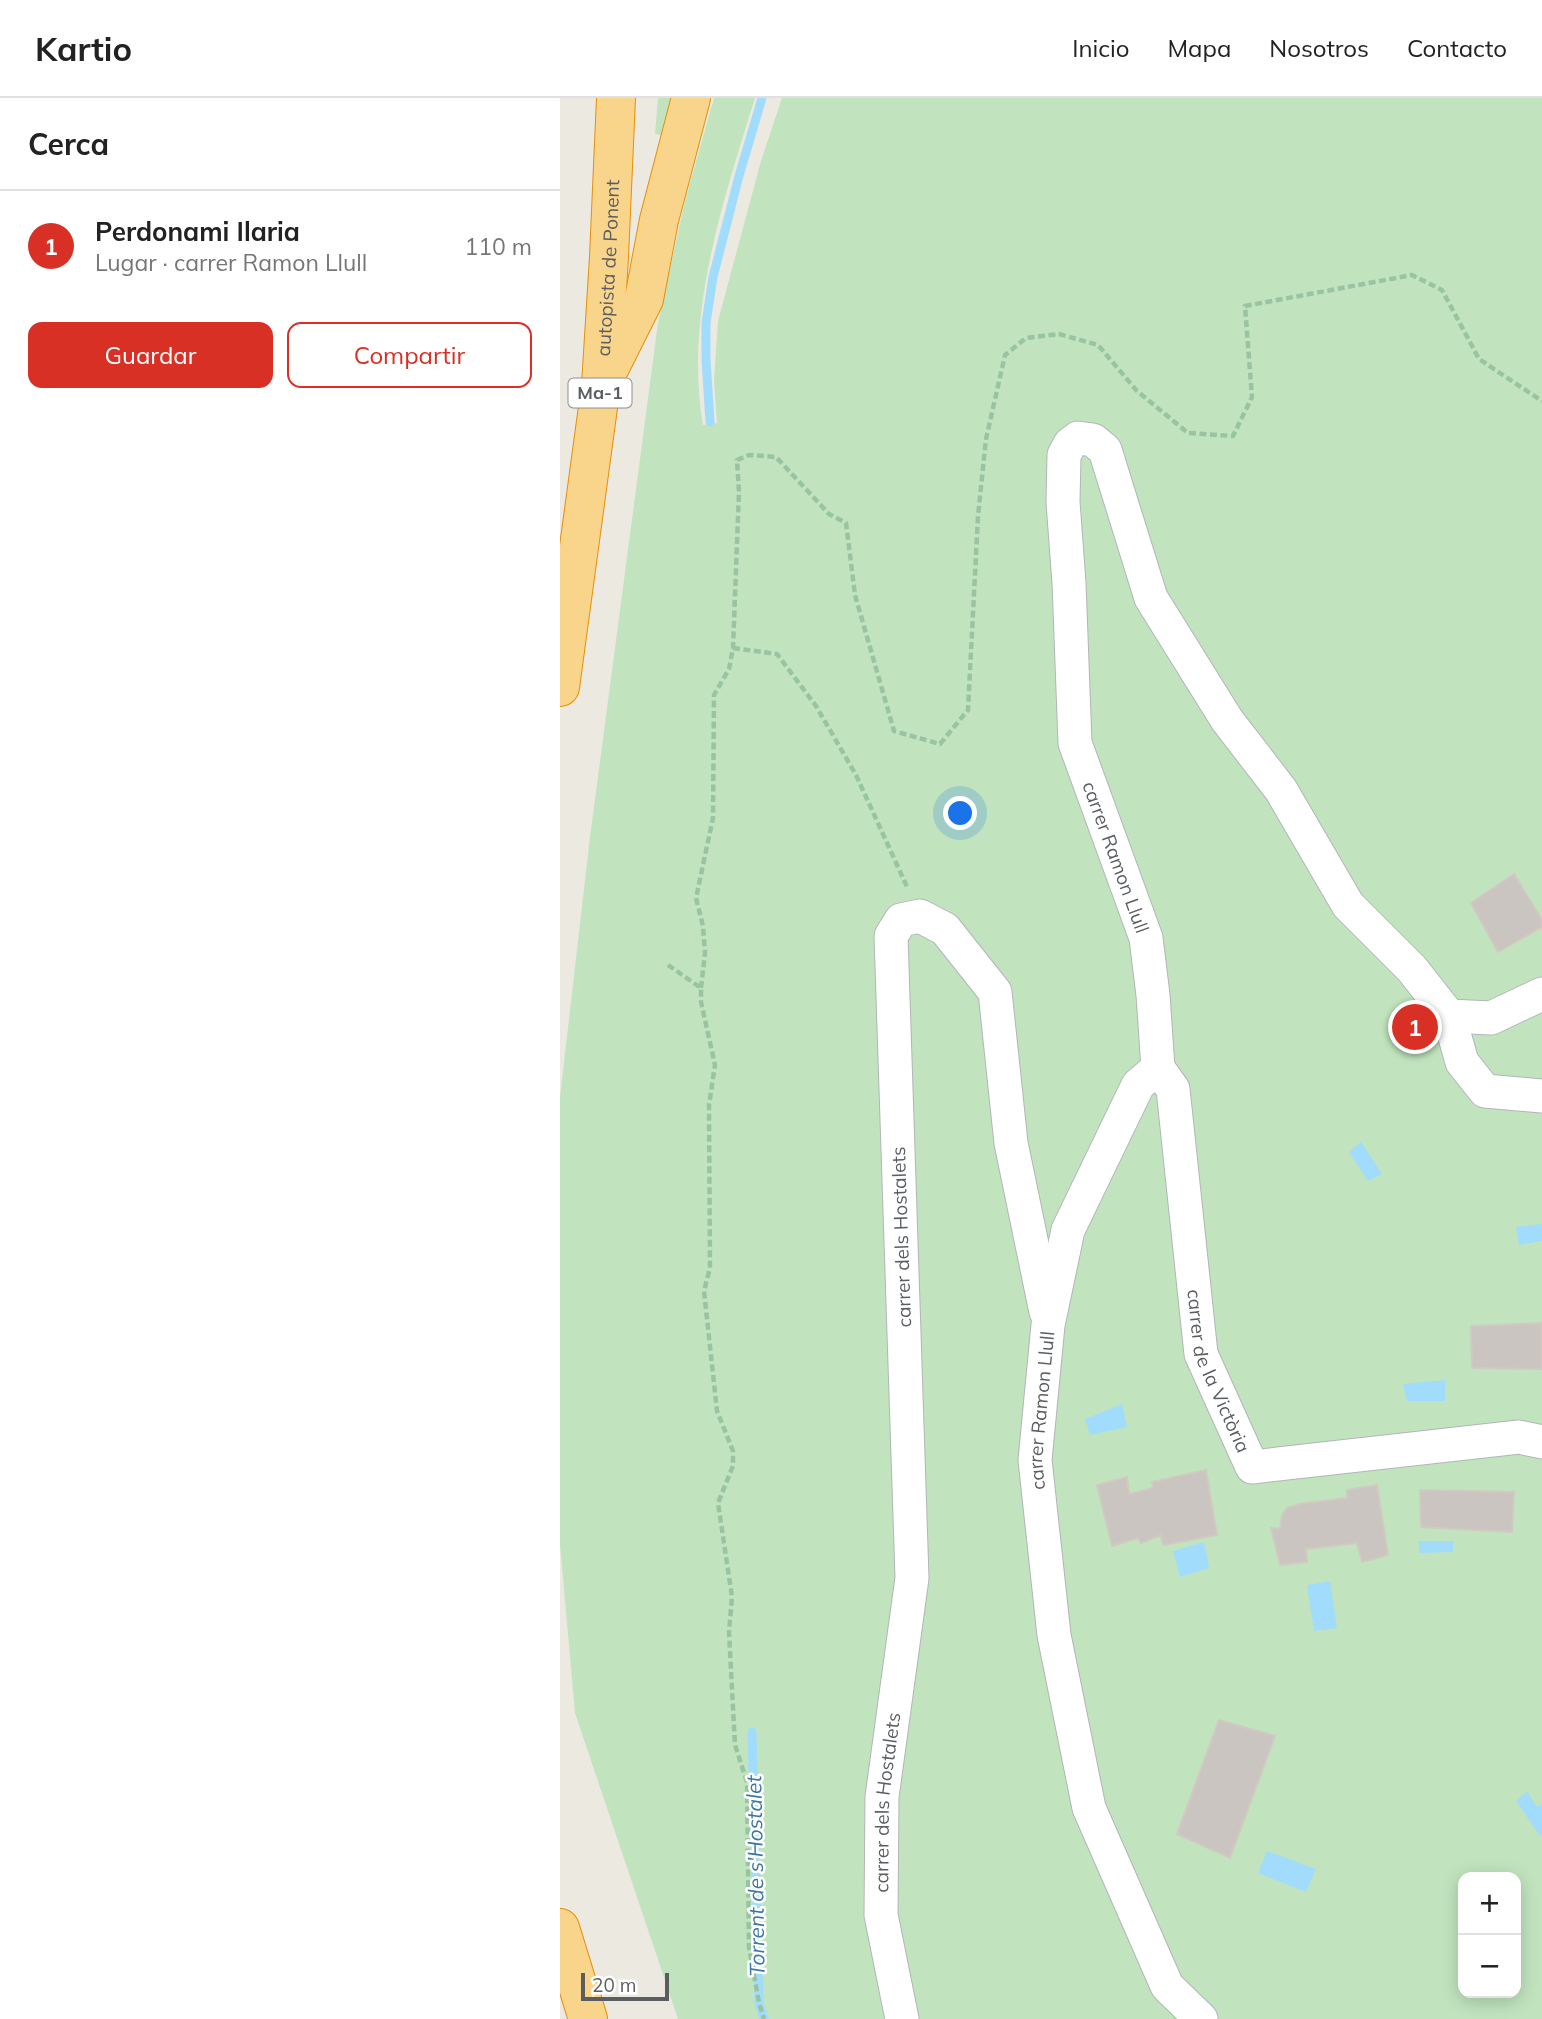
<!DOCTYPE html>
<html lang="es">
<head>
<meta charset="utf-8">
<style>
  body { margin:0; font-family:Mulish,sans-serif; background:#f6f6f6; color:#222 }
  .controls { position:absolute; right:21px; bottom:21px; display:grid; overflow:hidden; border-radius:14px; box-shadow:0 4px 18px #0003 }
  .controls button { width:63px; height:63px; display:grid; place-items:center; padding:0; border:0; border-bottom:2px solid #e0e0e0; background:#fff; color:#222; font:35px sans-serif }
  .scale { position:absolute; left:21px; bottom:18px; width:88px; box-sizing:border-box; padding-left:7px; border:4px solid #5a5e62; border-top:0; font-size:19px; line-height:24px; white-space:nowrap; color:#5a5e62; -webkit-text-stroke:5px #fff; paint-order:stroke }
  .you { position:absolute; left:401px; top:716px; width:24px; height:24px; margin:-18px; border:5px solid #fff; border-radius:50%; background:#1a73e8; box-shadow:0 0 0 10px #1a73e833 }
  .badge { display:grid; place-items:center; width:46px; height:46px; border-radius:50%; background:#d93025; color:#fff; font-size:23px; font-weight:700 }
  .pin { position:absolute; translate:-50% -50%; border:4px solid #fff; box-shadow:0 2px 7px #0006 }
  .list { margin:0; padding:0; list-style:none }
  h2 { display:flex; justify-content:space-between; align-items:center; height:91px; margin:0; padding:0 28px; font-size:30px }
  h2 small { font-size:23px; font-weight:400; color:#767676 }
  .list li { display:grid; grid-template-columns:46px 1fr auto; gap:21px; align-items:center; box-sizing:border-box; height:112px; padding:0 28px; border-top:2px solid #e0e0e0 }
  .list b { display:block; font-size:26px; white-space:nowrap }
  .list p { margin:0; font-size:23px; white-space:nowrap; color:#767676 }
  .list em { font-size:23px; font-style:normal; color:#767676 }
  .actions { display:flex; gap:14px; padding:21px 28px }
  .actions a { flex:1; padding:16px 0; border:2px solid #d93025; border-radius:14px; text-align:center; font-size:24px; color:#d93025 }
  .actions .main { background:#d93025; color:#fff }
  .map { position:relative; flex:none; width:982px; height:1921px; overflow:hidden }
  header { display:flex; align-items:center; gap:42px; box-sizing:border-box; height:98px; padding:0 35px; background:#fff; border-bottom:2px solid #e0e0e0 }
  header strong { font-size:33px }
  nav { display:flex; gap:38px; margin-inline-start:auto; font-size:24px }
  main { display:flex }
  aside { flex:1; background:#fff }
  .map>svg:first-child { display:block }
  .green { fill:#c1e4be; fill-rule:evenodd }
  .water { fill:#a2dcfc }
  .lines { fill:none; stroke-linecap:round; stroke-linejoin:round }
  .stream { stroke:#a2dcfc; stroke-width:9 }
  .building { fill:#cac5c1; stroke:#d1cac0; stroke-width:2 }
  .street-casing { stroke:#b2b5b9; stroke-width:35 }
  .highway-casing { stroke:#e68f07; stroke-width:40 }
  .path { stroke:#98c4a1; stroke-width:4.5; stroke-dasharray:7 3.5; stroke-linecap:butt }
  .street { stroke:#fff; stroke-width:33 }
  .highway { stroke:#f9d58c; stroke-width:38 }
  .labels { text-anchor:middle; stroke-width:5; stroke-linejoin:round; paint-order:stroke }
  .shield { fill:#fff; stroke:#8c8e91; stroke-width:2 }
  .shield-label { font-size:18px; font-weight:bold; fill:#5a5e62 }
  .street-label { font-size:19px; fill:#5a5e62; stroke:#fff }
  .water-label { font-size:21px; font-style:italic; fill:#3d78a4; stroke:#fff }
</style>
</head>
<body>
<header>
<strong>Kartio</strong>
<nav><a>Inicio</a><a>Mapa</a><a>Nosotros</a><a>Contacto</a></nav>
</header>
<main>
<aside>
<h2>Cerca<small></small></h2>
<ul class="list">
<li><span class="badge">1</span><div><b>Perdonami Ilaria</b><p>Lugar · carrer Ramon Llull</p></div><em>110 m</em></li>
</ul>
<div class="actions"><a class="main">Guardar</a><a>Compartir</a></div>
</aside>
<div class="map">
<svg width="982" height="1921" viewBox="0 0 982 1921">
  <rect width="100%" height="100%" fill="#ece9e1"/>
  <g class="green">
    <polygon points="98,0 114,0 103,37 95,36"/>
    <path d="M154,0H195C163,103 124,218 143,327L157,325L154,283L158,223L201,63L222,0H982V1921H118L15,1615L0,1446V999L30,739L98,225L125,103ZM903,1779H956V1895H903Z"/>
  </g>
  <g class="water">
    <polygon points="801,1044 822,1076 808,1083 789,1054"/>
    <polygon points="982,1126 982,1143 959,1147 956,1129"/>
    <polygon points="885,1282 885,1303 847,1303 843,1286"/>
    <polygon points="562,1306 567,1329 530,1337 525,1321"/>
    <polygon points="859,1443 893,1443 893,1454 859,1455"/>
    <polygon points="644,1444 649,1470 620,1479 613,1453"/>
    <polygon points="770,1483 777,1530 754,1533 747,1487"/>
    <polygon points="967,1693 977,1709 982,1706 982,1736 980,1738 956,1703"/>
    <polygon points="707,1753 756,1771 746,1794 698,1775"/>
  </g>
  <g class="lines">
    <g class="stream">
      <polyline points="150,324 146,262 146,225 153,179 179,78 202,0"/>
      <polyline points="192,1634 199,1905 204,1921"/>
    </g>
  </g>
  <g class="building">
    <polygon points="954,776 982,822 982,829 938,854 911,805"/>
    <polygon points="854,922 856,938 840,940 837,924"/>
    <polygon points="982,1225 982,1271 912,1270 911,1228"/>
    <polygon points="646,1372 657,1437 603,1447 601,1437 581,1445 578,1440 552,1448 537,1387 567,1379 569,1396 593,1390 592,1384"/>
    <polygon points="817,1387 828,1457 802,1464 797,1445 746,1451 747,1464 720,1467 711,1430 720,1431 722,1417 727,1410 739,1406 787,1400 787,1392"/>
    <polygon points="860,1392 954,1394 952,1434 861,1429"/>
    <polygon points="659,1622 715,1638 670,1760 617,1736"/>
  </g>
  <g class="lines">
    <g class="street-casing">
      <g id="street">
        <polyline points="889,918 902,964 925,993 982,998"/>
        <path id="s1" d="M598,970L613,991L641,1256L692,1369L959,1339L982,1344"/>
        <path id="s2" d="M342,1921L321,1817L322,1699L352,1480L331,838L341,822L360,818L385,831L435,894L451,1045L486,1214"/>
        <path id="s3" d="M641,1921L607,1888L529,1710L494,1537L475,1362L488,1227L508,1132L578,987L598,970L593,897L586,840L515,645L509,485L503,404L504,357L510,346L518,340L533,342L545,352L591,500L667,622L721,692L788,807L852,871L889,918L931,920L982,896"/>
      </g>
    </g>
    <g class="highway-casing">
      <g id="highway">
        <polyline points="48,273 84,201 99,122 131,0"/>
        <path id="s4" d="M0,589L41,287L49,159L56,0"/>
        <polyline points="0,1830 28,1921"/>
      </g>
    </g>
    <g class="path">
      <polyline points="173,550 217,556 256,608 296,677 348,791"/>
      <polyline points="108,867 141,890 141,904 155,967 149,1007 150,1170 144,1193 157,1313 173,1353 173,1368 158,1405 172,1499 169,1534 175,1647 187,1684 189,1849 199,1905 204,1921"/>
      <polyline points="141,890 145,855 143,828 136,800 153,720 154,597 169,571 173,550 179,393 177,362 189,357 216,359 269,416 286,425 295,497 334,633 380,646 408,612 418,418 426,341 445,257 466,240 499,236 538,247 577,293 628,335 673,338 692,299 685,208 852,177 882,192 919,261 982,303"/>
    </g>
    <use href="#street" class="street"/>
    <use href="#highway" class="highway"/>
  </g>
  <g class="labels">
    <rect class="shield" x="8.5" y="280.5" width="63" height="29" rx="5"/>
    <g class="shield-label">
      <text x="40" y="301">Ma-1</text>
    </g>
    <g class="street-label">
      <text dy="7" stroke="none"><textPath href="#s4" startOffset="422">autopista de Ponent</textPath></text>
      <text transform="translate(556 759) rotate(70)" y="7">carrer Ramon Llull</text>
      <text transform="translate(341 1139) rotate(-92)" y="7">carrer dels Hostalets</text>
      <text dy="7" stroke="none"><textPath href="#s1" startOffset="313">carrer de la Victòria</textPath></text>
      <text dy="7" stroke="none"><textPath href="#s3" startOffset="644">carrer Ramon Llull</textPath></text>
      <text dy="7" stroke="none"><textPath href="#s2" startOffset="219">carrer dels Hostalets</textPath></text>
    </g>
    <g class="water-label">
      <text transform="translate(196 1778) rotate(-91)" y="7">Torrent de s'Hostalet</text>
    </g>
  </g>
</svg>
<div class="controls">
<button>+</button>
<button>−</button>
</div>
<div class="scale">20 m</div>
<div class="you"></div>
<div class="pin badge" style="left:855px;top:929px">1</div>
</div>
</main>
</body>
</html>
